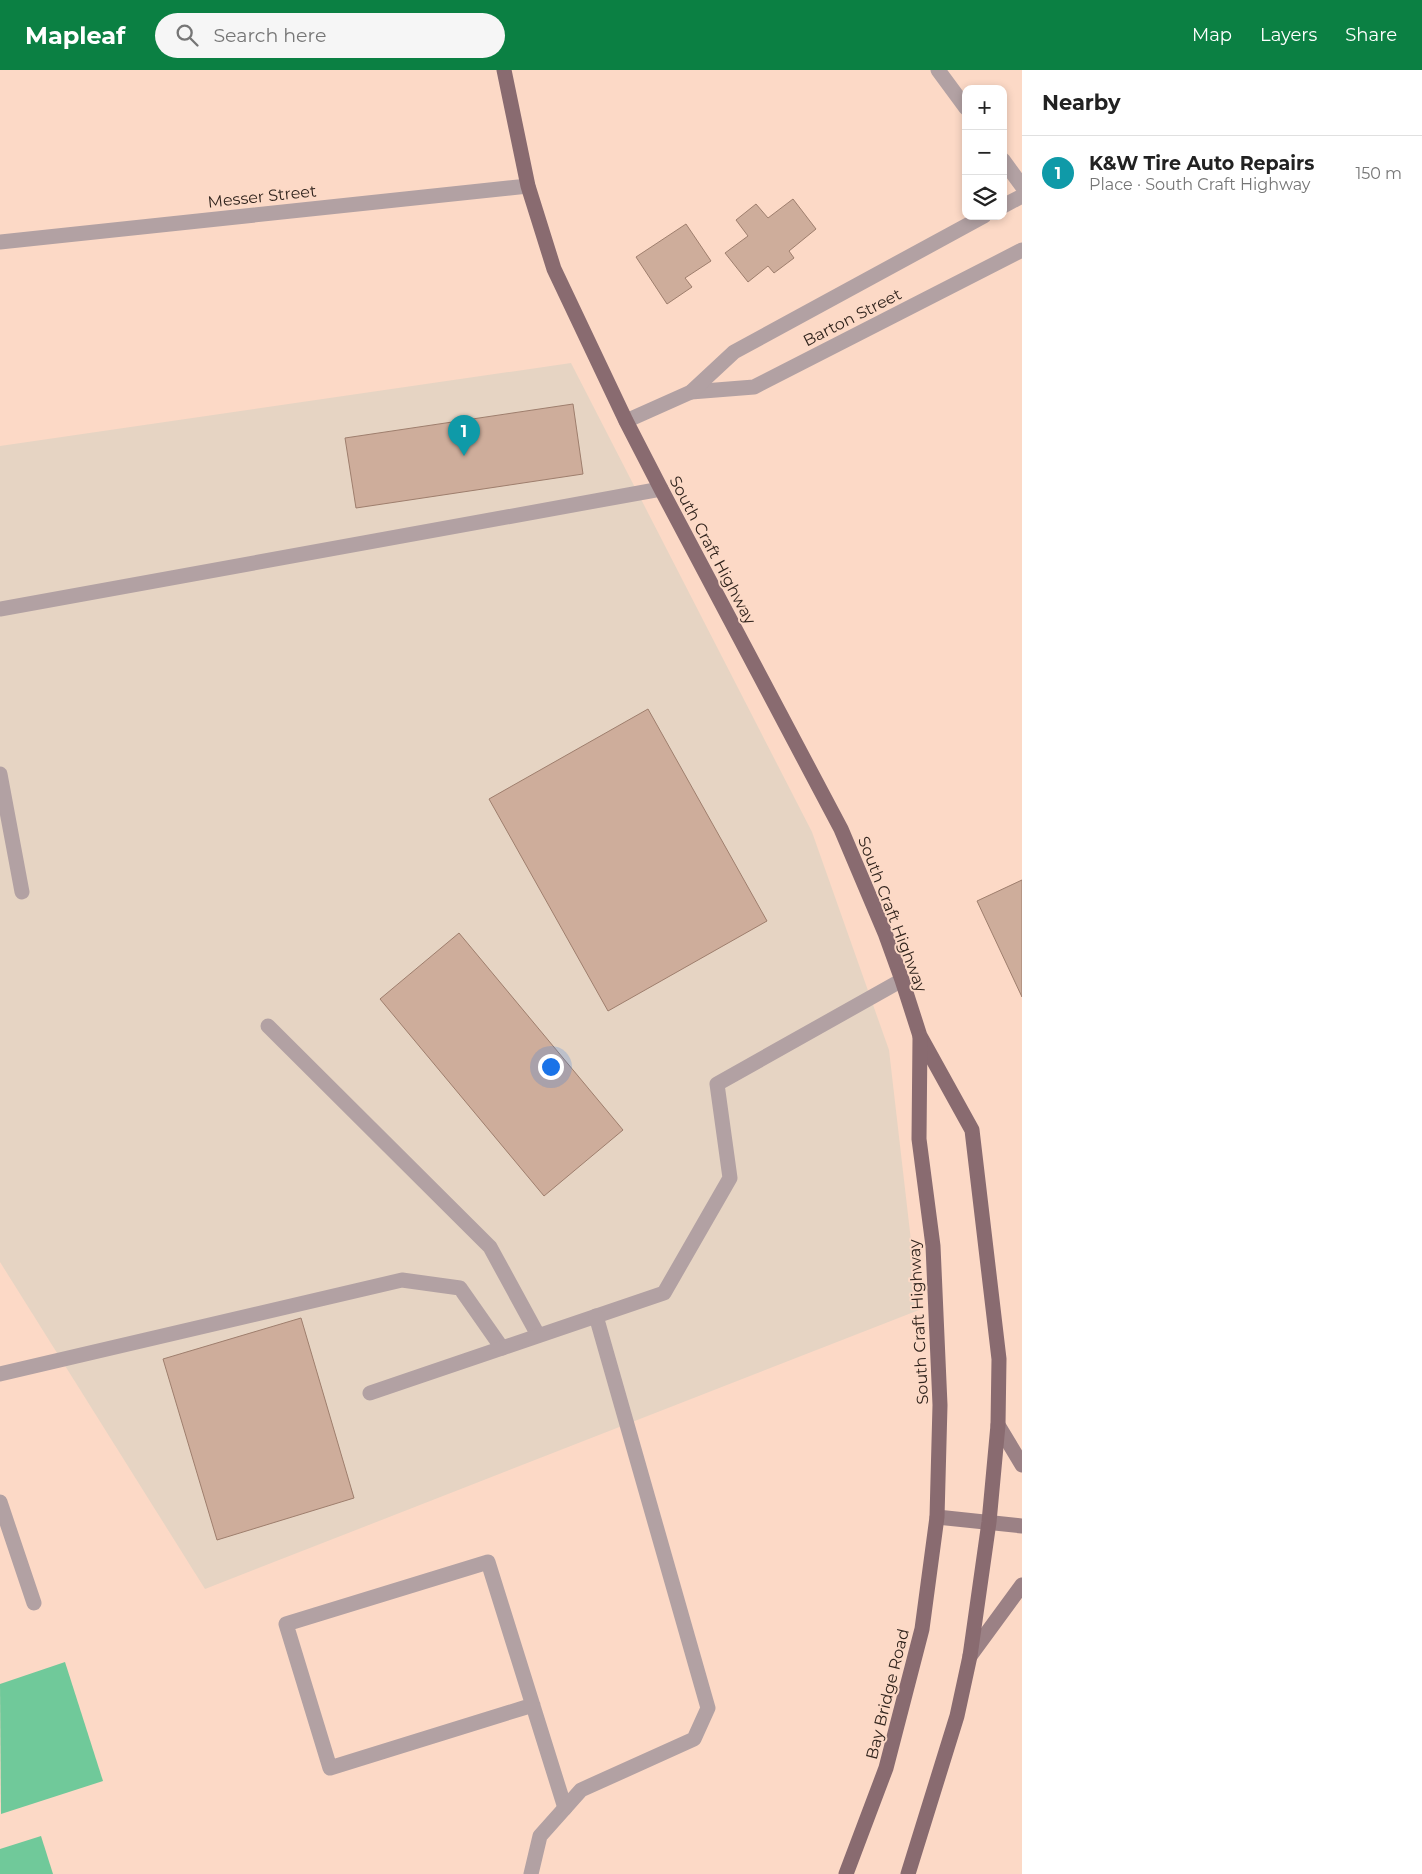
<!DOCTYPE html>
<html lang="en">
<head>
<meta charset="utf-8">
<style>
  body { margin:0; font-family:Montserrat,sans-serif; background:#f6f6f6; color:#222 }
  .controls { position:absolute; right:15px; top:15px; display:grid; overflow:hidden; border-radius:10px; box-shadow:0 2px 8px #0003 }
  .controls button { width:45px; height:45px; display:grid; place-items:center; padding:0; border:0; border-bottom:1px solid #e0e0e0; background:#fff; color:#222; font:25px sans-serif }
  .you { position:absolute; left:550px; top:996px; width:18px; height:18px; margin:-12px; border:4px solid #fff; border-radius:50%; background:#1a73e8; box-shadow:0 0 0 8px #1a73e833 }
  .badge { display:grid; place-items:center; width:32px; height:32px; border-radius:50%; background:#0b8043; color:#fff; font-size:16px; font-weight:700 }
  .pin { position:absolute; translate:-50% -41px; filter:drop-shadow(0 1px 2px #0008) }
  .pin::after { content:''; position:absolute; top:26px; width:18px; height:15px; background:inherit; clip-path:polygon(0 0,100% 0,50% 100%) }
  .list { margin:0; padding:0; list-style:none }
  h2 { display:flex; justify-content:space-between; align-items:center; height:65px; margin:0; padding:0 20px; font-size:21px }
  h2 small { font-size:16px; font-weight:400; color:#767676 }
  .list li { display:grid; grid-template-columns:32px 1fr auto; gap:15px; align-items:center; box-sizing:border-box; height:75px; padding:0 20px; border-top:1px solid #e0e0e0 }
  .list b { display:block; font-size:19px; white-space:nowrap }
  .list p { margin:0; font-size:16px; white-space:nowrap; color:#767676 }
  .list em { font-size:16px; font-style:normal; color:#767676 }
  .icon { flex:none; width:28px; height:28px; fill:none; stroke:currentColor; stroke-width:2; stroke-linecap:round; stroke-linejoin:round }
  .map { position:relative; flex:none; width:1022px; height:1804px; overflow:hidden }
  header { display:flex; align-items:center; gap:30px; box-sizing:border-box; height:70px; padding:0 25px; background:#0b8043; color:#fff }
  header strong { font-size:24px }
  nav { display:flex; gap:28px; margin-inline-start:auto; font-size:18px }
  .search { width:350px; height:45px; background:#f6f6f6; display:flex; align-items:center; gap:12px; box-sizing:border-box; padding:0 18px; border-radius:28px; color:#767676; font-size:19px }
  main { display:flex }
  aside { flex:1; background:#fff }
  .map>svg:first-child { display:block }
  .industrial { fill:#e6d4c3 }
  .green { fill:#70c99a }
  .building { fill:#cead9b; stroke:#9e7e6d }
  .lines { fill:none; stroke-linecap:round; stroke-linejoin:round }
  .lane { stroke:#b2a1a3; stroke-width:15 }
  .street { stroke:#b2a1a3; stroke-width:15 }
  .secondary { stroke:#9b8185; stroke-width:15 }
  .primary { stroke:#896b70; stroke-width:15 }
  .labels { text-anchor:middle; stroke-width:4; stroke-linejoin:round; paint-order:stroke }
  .street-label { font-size:16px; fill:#31241d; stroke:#fcd9c6 }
</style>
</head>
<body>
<header>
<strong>Mapleaf</strong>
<div class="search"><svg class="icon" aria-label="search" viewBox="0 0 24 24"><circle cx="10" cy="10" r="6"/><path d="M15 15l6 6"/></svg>Search here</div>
<nav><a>Map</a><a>Layers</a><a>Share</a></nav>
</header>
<main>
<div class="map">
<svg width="1022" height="1804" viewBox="0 0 1022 1804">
  <rect width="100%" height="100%" fill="#fcd9c6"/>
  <polygon class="industrial" points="571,293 812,762 889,980 919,1240 205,1519 0,1192 0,376"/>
  <g class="green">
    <polygon points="65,1592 103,1711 1,1744 0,1614"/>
    <polygon points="41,1766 53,1804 0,1804 0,1779"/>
  </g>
  <g class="building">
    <polygon points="793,129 816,159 789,181 794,188 774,203 768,196 748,212 725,183 748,166 736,150 756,134 768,148"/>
    <polygon points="686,154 711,191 685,208 692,217 667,234 636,187"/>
    <polygon points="573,334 583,404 356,438 345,368"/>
    <polygon points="648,639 767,851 608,941 489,729"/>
    <polygon points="1022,810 1022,927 977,831"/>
    <polygon points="459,863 623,1060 544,1126 380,929"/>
    <polygon points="301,1248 354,1428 217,1470 163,1289"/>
  </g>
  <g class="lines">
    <g class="lane">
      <polyline points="0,539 661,419"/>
      <polyline points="0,704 22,822"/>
      <polyline points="268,956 490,1177 538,1265"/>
      <polyline points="0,1304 402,1210 460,1218 502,1278"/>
      <polyline points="370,1323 664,1223 730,1108 717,1014 902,910"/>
      <polyline points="0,1432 34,1533"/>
      <polyline points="533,1635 330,1698 286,1554 488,1492 565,1738"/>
      <polyline points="531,1804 540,1766 581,1720 694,1669 708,1638 596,1246"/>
    </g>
    <g class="street">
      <polyline points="938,0 966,38"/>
      <polyline points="1003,90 1022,116"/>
      <polyline points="1003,136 1022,126"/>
      <polyline points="0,172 528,116"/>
      <polyline points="691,322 754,317 1022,180"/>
      <polyline points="626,351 691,322 734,282 984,146"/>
    </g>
    <g class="secondary">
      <polyline points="998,1355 1022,1395"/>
      <polyline points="937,1447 1022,1456"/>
      <polyline points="970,1586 1022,1515"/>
    </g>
    <g class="primary">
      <polyline points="504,0 528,116 554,199 626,351 661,419 841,759 885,863 902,910 920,966 972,1060 999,1289 998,1355 989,1452 970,1586 957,1646 908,1804"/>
      <polyline points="846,1804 886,1698 922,1559 937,1447 940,1335 933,1176 919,1069 920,967"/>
    </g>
  </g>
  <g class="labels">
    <g class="street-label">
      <text transform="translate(262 126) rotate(-6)" y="6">Messer Street</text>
      <text transform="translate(852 247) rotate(-27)" y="6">Barton Street</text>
      <text transform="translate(713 480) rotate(62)" y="6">South Craft Highway</text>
      <text transform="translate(893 844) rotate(69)" y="6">South Craft Highway</text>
      <text transform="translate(918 1252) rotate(-93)" y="6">South Craft Highway</text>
      <text transform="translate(887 1624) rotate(-76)" y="6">Bay Bridge Road</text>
    </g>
  </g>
</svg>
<div class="controls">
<button>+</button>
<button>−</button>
<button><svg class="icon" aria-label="layers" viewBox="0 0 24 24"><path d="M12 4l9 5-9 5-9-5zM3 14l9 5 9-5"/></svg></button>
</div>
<div class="you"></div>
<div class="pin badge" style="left:464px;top:386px;background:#0f9aa8">1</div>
</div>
<aside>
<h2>Nearby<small></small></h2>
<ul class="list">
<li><span class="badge" style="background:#0f9aa8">1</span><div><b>K&amp;W Tire Auto Repairs</b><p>Place · South Craft Highway</p></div><em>150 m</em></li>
</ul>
</aside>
</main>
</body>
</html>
